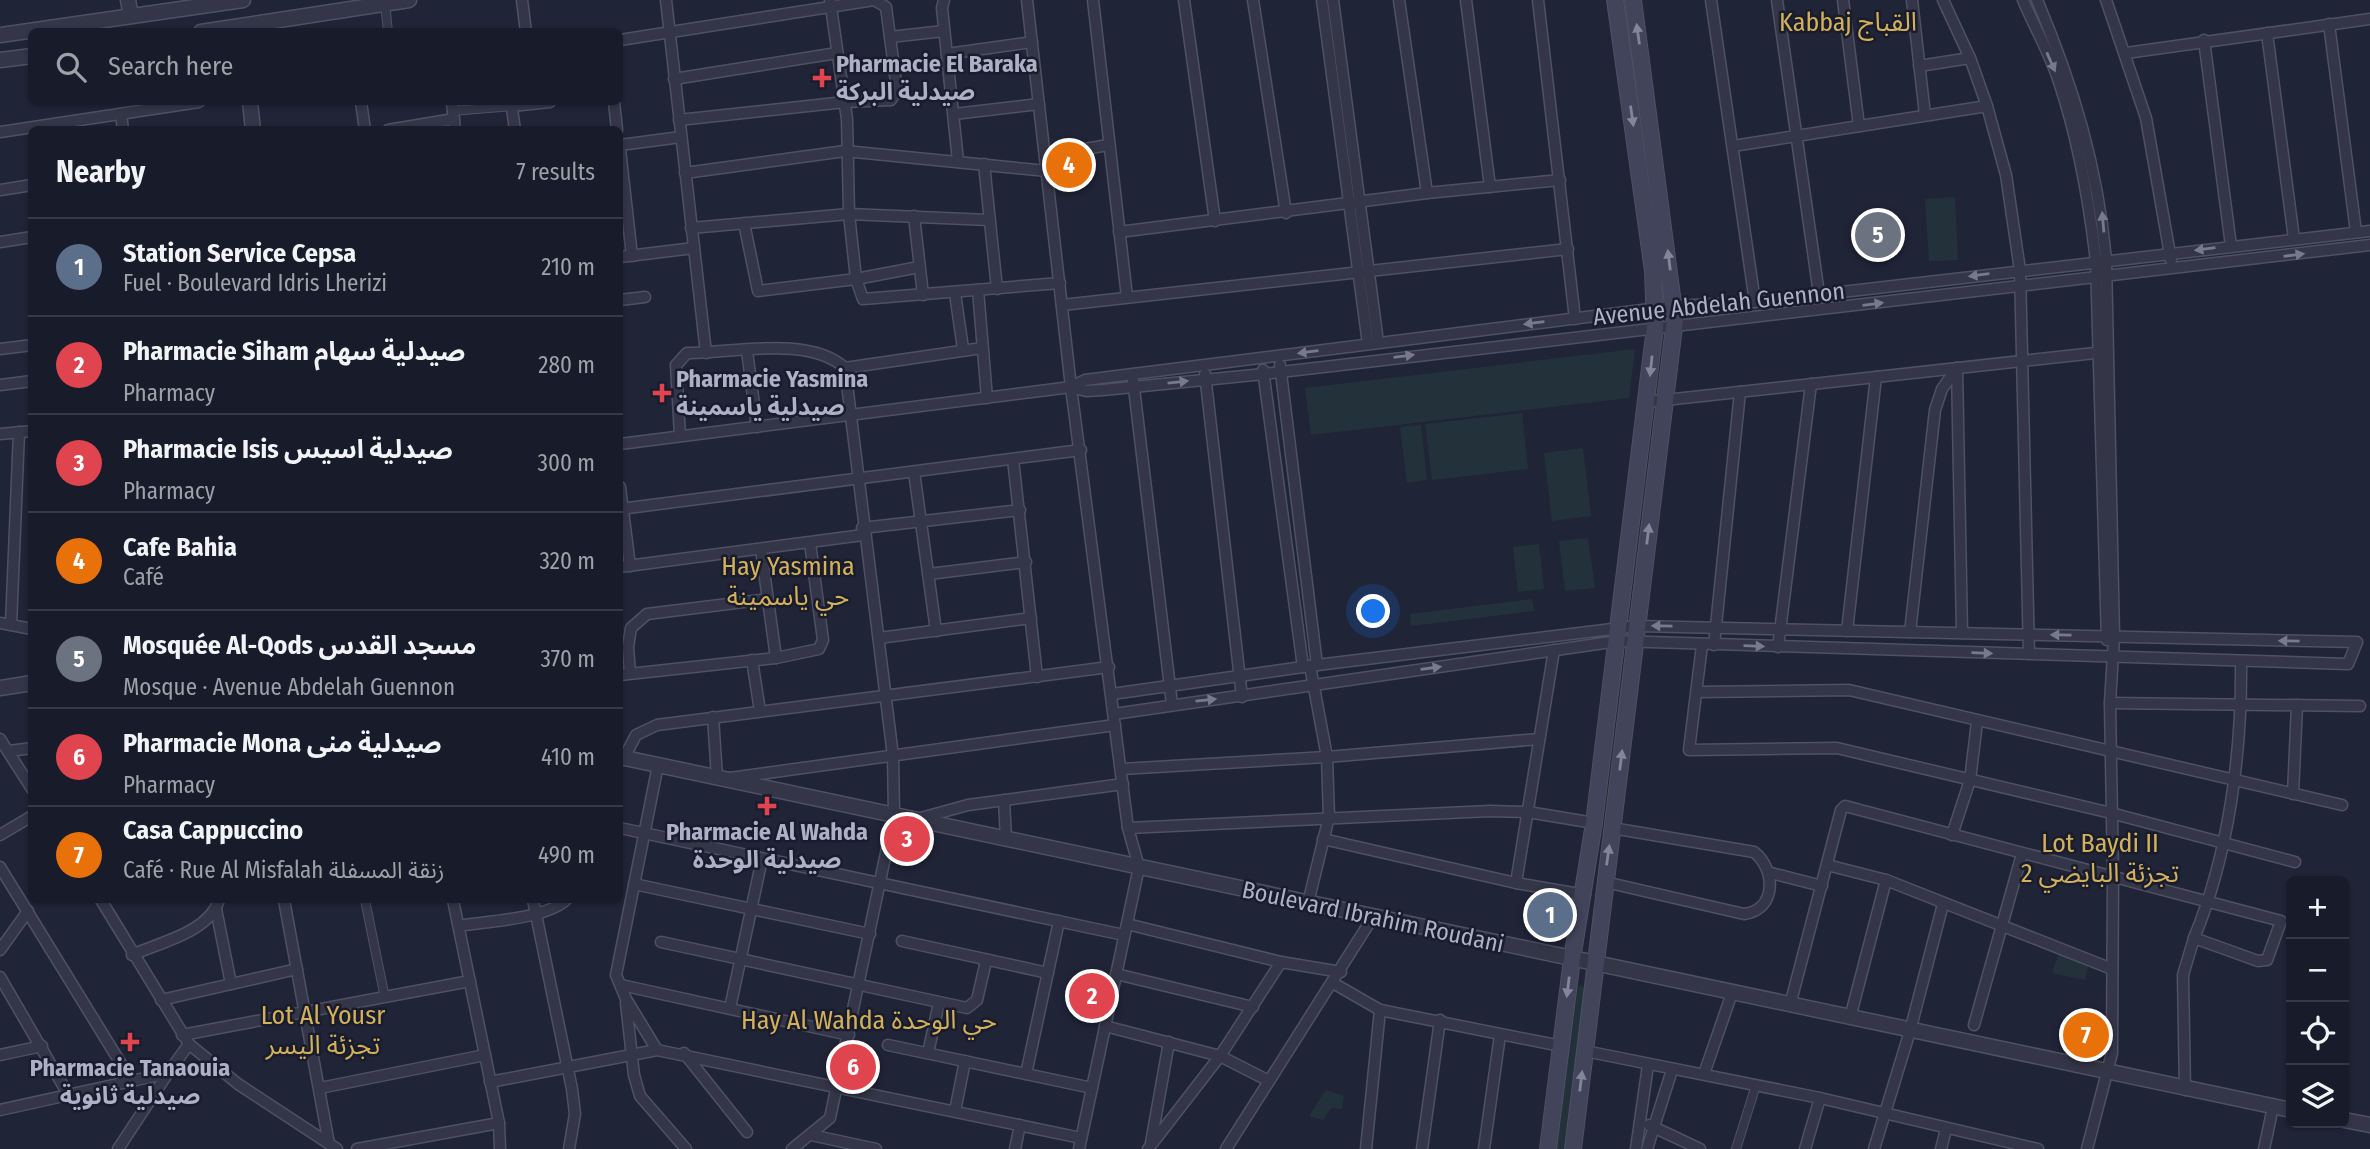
<!DOCTYPE html>
<html lang="en">
<head>
<meta charset="utf-8">
<style>
  body { margin:0; font-family:"Fira Sans Condensed","Noto Sans Arabic",sans-serif; background:#252835; color:#f1f3f6 }
  .controls { position:absolute; right:21px; bottom:21px; display:grid; overflow:hidden; border-radius:10px; box-shadow:0 2px 5px #0004 }
  .controls button { width:63px; height:63px; display:grid; place-items:center; padding:0; border:0; border-bottom:2px solid #363946; background:#181b29; color:#f1f3f6; font:35px sans-serif }
  .you { position:absolute; left:1374px; top:612px; width:24px; height:24px; margin:-18px; border:5px solid #fff; border-radius:50%; background:#1a73e8; box-shadow:0 0 0 10px #1a73e833 }
  .badge { display:grid; place-items:center; width:46px; height:46px; border-radius:50%; background:#818df7; color:#fff; font-size:23px; font-weight:700 }
  .pin { position:absolute; translate:-50% -50%; border:4px solid #fff; box-shadow:0 2px 7px #0006 }
  .list { margin:0; padding:0; list-style:none }
  h2 { display:flex; justify-content:space-between; align-items:center; height:91px; margin:0; padding:0 28px; font-size:30px }
  h2 small { font-size:23px; font-weight:400; color:#9fa1a8 }
  .list li { display:grid; grid-template-columns:46px 1fr auto; gap:21px; align-items:center; box-sizing:border-box; height:98px; padding:0 28px; border-top:2px solid #363946 }
  .list b { display:block; font-size:26px; white-space:nowrap }
  .list p { margin:0; font-size:23px; white-space:nowrap; color:#9fa1a8 }
  .list em { font-size:23px; font-style:normal; color:#9fa1a8 }
  .icon { flex:none; width:38px; height:38px; fill:none; stroke:currentColor; stroke-width:2; stroke-linecap:round; stroke-linejoin:round }
  .map { position:relative; flex:none; width:2370px; height:1149px; overflow:hidden }
  .search { position:absolute; background:#181b29; box-shadow:0 2px 5px #0004; left:28px; top:28px; width:595px; height:77px; display:flex; align-items:center; gap:18px; box-sizing:border-box; padding:0 24px; border-radius:10px; color:#9fa1a8; font-size:26px }
  .panel { position:absolute; background:#181b29; box-shadow:0 2px 5px #0004; left:28px; top:126px; width:595px; height:777px; border-radius:10px }
  .map>svg:first-child { display:block }
  .green { fill:#23323a }
  .lines { fill:none; stroke-linecap:round; stroke-linejoin:round }
  .pedestrian-casing { stroke:#4e5163; stroke-width:10 }
  .minor-casing { stroke:#4e5163; stroke-width:13 }
  .tertiary-casing { stroke:#4e5163; stroke-width:17 }
  .secondary-casing { stroke:#4e5163; stroke-width:18 }
  .pedestrian { stroke:#343648; stroke-width:8 }
  .minor { stroke:#343648; stroke-width:10 }
  .tertiary { stroke:#343648; stroke-width:14 }
  .secondary { stroke:#42445b; stroke-width:16 }
  .oneway { fill:#83859b }
  .oneway2 { fill:#77798d }
  .health-dot { fill:#e0444e; stroke:#191c2c; stroke-width:2.5 }
  .labels { text-anchor:middle; stroke-width:5; stroke-linejoin:round; paint-order:stroke }
  .poi-label { font-size:24px; font-weight:bold; fill:#aeb0c5; stroke:#191c2c; text-anchor:start }
  .street-label { font-size:24px; fill:#aeb0c5; stroke:#191c2c }
  .neighbourhood-label { font-size:26px; fill:#d3b15b; stroke:#191c2c }
</style>
</head>
<body>
<div class="map">
<svg width="2370" height="1149" viewBox="0 0 2370 1149">
  <rect width="100%" height="100%" fill="#202437"/>
  <g class="green">
    <polygon points="1955,197 1958,260 1929,261 1925,199"/>
    <polygon points="1635,349 1629,398 1311,435 1305,388"/>
    <polygon points="1522,413 1528,469 1432,480 1425,424"/>
    <polygon points="1421,425 1427,480 1407,483 1400,427"/>
    <polygon points="1583,448 1591,516 1552,521 1544,453"/>
    <polygon points="1588,538 1595,588 1565,591 1559,541"/>
    <polygon points="1539,544 1544,589 1518,592 1513,547"/>
    <polygon points="1532,599 1534,611 1411,626 1410,614"/>
    <polygon points="2060,951 2089,963 2085,980 2052,973"/>
    <polygon points="1582,985 1585,989 1564,1149 1557,1149 1578,987"/>
    <polygon points="1326,1090 1344,1096 1342,1109 1331,1108 1323,1120 1309,1116"/>
  </g>
  <g class="lines">
    <g class="pedestrian-casing">
      <g id="pedestrian">
        <polyline points="385,3 388,32"/>
        <polyline points="453,111 512,106"/>
        <polyline points="365,900 385,998"/>
        <polyline points="1736,1149 1756,1085"/>
      </g>
    </g>
    <g class="minor-casing">
      <g id="minor">
        <polyline points="522,0 526,32"/>
        <polyline points="666,0 706,353"/>
        <polyline points="830,0 847,119 849,214 856,279 863,299 1060,283"/>
        <polyline points="944,0 942,8 958,161"/>
        <polyline points="1027,0 1071,387 1128,828 1139,867 1079,1149"/>
        <polyline points="1093,0 1127,297"/>
        <polyline points="1184,0 1215,221"/>
        <polyline points="1253,0 1286,213"/>
        <polyline points="1322,0 1368,344"/>
        <polyline points="1333,0 1378,342"/>
        <polyline points="1399,0 1427,193"/>
        <polyline points="1466,0 1490,187"/>
        <polyline points="1538,0 1575,319"/>
        <polyline points="1711,0 1755,302"/>
        <polyline points="1777,0 1819,294"/>
        <polyline points="1843,0 1859,126"/>
        <polyline points="1912,0 1925,115"/>
        <polyline points="1943,0 1970,58 1987,106 2006,175 2020,270 2029,654"/>
        <path d="M2023,0C2034,26 2049,52 2058,79C2078,138 2089,199 2096,262L2107,640"/>
        <path d="M2037,0C2073,85 2098,168 2106,260L2114,637L2110,703L2113,876L2112,1053L2087,1149"/>
        <polyline points="2106,0 2146,118 2171,260"/>
        <polyline points="2329,24 2356,232"/>
        <polyline points="2267,33 2294,239"/>
        <polyline points="890,37 944,31"/>
        <polyline points="620,40 874,0 886,7 897,90 891,100 845,102 679,120"/>
        <polyline points="2204,40 2231,246"/>
        <polyline points="2126,53 2370,19"/>
        <polyline points="947,54 1032,42"/>
        <polyline points="1919,66 1970,58"/>
        <polyline points="674,79 837,53"/>
        <polyline points="361,102 365,130"/>
        <polyline points="452,102 455,130"/>
        <polyline points="511,102 515,130"/>
        <polyline points="614,102 617,130"/>
        <polyline points="512,106 550,102"/>
        <polyline points="121,114 123,130"/>
        <polyline points="954,114 1039,104"/>
        <polyline points="388,130 454,119"/>
        <polyline points="0,132 199,102"/>
        <polyline points="620,145 681,137"/>
        <polyline points="1733,146 1987,106"/>
        <polyline points="620,149 632,256"/>
        <polyline points="1045,156 1108,145"/>
        <polyline points="984,164 997,289"/>
        <polyline points="685,173 845,151 1047,171"/>
        <polyline points="0,190 32,185"/>
        <polyline points="914,216 923,295"/>
        <polyline points="744,223 758,291 856,279 919,267"/>
        <polyline points="691,228 849,214 989,220"/>
        <polyline points="1119,232 1427,193 1560,180"/>
        <polyline points="0,242 32,237"/>
        <polyline points="620,257 694,248"/>
        <polyline points="978,290 987,398"/>
        <polyline points="955,293 963,349"/>
        <polyline points="620,300 645,297"/>
        <polyline points="1062,305 1568,249"/>
        <polyline points="0,349 32,345"/>
        <polyline points="747,351 757,427"/>
        <polyline points="1280,365 1317,665"/>
        <polyline points="845,368 982,348"/>
        <polyline points="1957,368 1962,633"/>
        <polyline points="1263,370 1303,667"/>
        <polyline points="1205,374 1242,697"/>
        <polyline points="1133,380 1172,704"/>
        <polyline points="0,385 32,381"/>
        <polyline points="1071,387 1086,391 1103,390 1264,374 2370,245"/>
        <polyline points="1647,402 2104,352"/>
        <polyline points="0,434 32,431"/>
        <path d="M680,436L676,365L687,353C733,353 809,335 845,368L893,756L894,815L830,1118L792,1149"/>
        <polyline points="620,444 1071,387 1085,380 1674,306 1755,302 2370,231"/>
        <polyline points="1013,459 1037,677"/>
        <polyline points="914,472 936,631"/>
        <polyline points="620,487 630,566"/>
        <polyline points="620,509 1081,450"/>
        <polyline points="862,528 1020,510"/>
        <polyline points="761,549 776,658"/>
        <polyline points="620,567 863,535"/>
        <polyline points="929,574 1026,562"/>
        <polyline points="0,623 32,629"/>
        <polyline points="11,625 19,432"/>
        <polyline points="1847,631 1876,377"/>
        <polyline points="1910,632 1935,410 1942,389 1957,368"/>
        <polyline points="879,638 1031,618"/>
        <polyline points="1702,645 1689,750 1837,748 2111,813 2295,862"/>
        <polyline points="1714,645 1740,392"/>
        <polyline points="1778,647 1811,384"/>
        <polyline points="752,660 760,711"/>
        <polyline points="630,673 628,647 631,628 647,614 768,599"/>
        <polyline points="620,675 776,658 819,649 823,640 810,543"/>
        <polyline points="1697,692 1849,690 2342,805"/>
        <polyline points="1112,694 1317,665 1637,626 2357,642 2348,664 1618,641 1114,714"/>
        <polyline points="2110,703 2360,706"/>
        <polyline points="713,717 717,777"/>
        <polyline points="0,739 32,789"/>
        <polyline points="9,751 32,748"/>
        <polyline points="624,758 636,735 657,725 1109,667"/>
        <polyline points="1121,769 1327,757 1539,739"/>
        <polyline points="730,778 1115,725"/>
        <polyline points="2293,794 2297,705"/>
        <polyline points="1004,800 1006,839"/>
        <polyline points="917,819 968,805 1123,784"/>
        <polyline points="620,828 1124,935"/>
        <polyline points="1128,828 1490,811 1528,812 1594,823"/>
        <polyline points="0,835 32,816"/>
        <polyline points="1952,835 1970,780 1977,722"/>
        <polyline points="1323,839 1516,883 1585,895"/>
        <polyline points="1827,865 1886,880 2112,969"/>
        <polyline points="0,867 131,1080"/>
        <polyline points="1771,873 1822,886"/>
        <path d="M1605,882L1744,914C1777,910 1776,869 1754,852L1612,828"/>
        <polyline points="1516,883 1554,650"/>
        <polyline points="634,884 870,934"/>
        <polyline points="101,900 189,1044 238,1084 337,1149"/>
        <polyline points="284,900 329,1144"/>
        <polyline points="453,900 499,1123 500,1149"/>
        <polyline points="533,900 572,1089 575,1114 569,1149"/>
        <polyline points="1308,903 1329,817 1327,757 1310,666"/>
        <polyline points="216,909 231,984"/>
        <polyline points="1127,924 1281,962 1341,972"/>
        <path d="M459,926C488,921 545,919 566,900"/>
        <polyline points="902,941 1048,973"/>
        <polyline points="661,942 967,1008 977,1000 986,961"/>
        <polyline points="0,950 28,911"/>
        <path d="M132,955C161,942 209,932 219,900"/>
        <polyline points="1116,974 1253,1007"/>
        <polyline points="0,977 68,1094"/>
        <polyline points="1333,983 1380,1010 1561,1046"/>
        <polyline points="621,985 849,1035"/>
        <polyline points="161,1000 297,969"/>
        <polyline points="626,1003 634,1075 640,1096 686,1149"/>
        <path d="M1790,1005L1841,810L1845,806L2281,921L2267,960L2258,961L2194,938C2229,854 2242,752 2241,661"/>
        <polyline points="730,1008 762,859"/>
        <polyline points="1850,1018 1886,880"/>
        <polyline points="1974,1025 2022,854"/>
        <polyline points="1105,1026 1220,1056 1269,1081"/>
        <polyline points="182,1035 470,981"/>
        <polyline points="888,1045 1092,1088"/>
        <polyline points="657,1050 626,999 616,975 658,765"/>
        <polyline points="1585,1051 1820,1098 2038,1149"/>
        <polyline points="684,1053 747,1132"/>
        <polyline points="928,1053 939,1003"/>
        <polyline points="0,1055 42,1046"/>
        <polyline points="1026,1074 1059,921"/>
        <polyline points="1704,1074 1732,993"/>
        <polyline points="490,1082 657,1050 1081,1138"/>
        <polyline points="320,1088 485,1055"/>
        <polyline points="2185,1090 2183,975 2194,938"/>
        <polyline points="0,1110 168,1073 189,1044"/>
        <polyline points="955,1111 965,1061"/>
        <polyline points="1649,1125 1700,1149"/>
        <polyline points="811,1135 876,1149"/>
        <polyline points="1151,1143 1169,1042"/>
        <polyline points="118,1149 168,1073"/>
        <polyline points="357,1149 499,1123"/>
        <polyline points="1015,1149 1020,1125"/>
        <polyline points="1148,1149 1220,1056 1281,962"/>
        <polyline points="1226,1149 1373,917"/>
        <polyline points="1366,1149 1380,1010"/>
        <polyline points="1422,1149 1440,1020"/>
        <polyline points="1484,1149 1500,1035"/>
        <polyline points="1636,1149 1648,1065"/>
        <polyline points="1647,1149 1672,1070"/>
        <polyline points="1805,1149 1820,1098"/>
        <polyline points="1874,1149 1910,1031 1943,904"/>
        <polyline points="1941,1149 1946,1129"/>
        <polyline points="2264,1149 2273,1107"/>
      </g>
    </g>
    <g class="tertiary-casing">
      <g id="tertiary">
        <polyline points="128,0 131,16"/>
        <polyline points="201,32 409,0"/>
        <polyline points="0,35 243,0"/>
        <polyline points="0,60 32,56"/>
        <polyline points="250,102 253,130"/>
        <polyline points="0,688 32,683"/>
        <polyline points="620,757 2291,1110"/>
        <polyline points="2344,1120 2370,1125"/>
      </g>
    </g>
    <g class="secondary-casing">
      <g id="secondary">
        <polyline points="1548,1149 1572,959 1594,823 1655,327 1653,271 1615,0"/>
        <polyline points="1573,1149 1675,319 1633,0"/>
      </g>
    </g>
    <use href="#pedestrian" class="pedestrian"/>
    <use href="#minor" class="minor"/>
    <use href="#tertiary" class="tertiary"/>
    <use href="#secondary" class="secondary"/>
  </g>
  <defs><path id="oneway-solid" d="M-6-.8H1V-3.2L6.5 0L1 3.2V.8H-6Z" transform="scale(1.75)"/></defs>
  <g class="oneway">
    <use href="#oneway-solid" transform="translate(1638 34) rotate(-98)"/>
    <use href="#oneway-solid" transform="translate(1632 116) rotate(82)"/>
    <use href="#oneway-solid" transform="translate(1669 260) rotate(-97)"/>
    <use href="#oneway-solid" transform="translate(1651 366) rotate(96)"/>
    <use href="#oneway-solid" transform="translate(1648 534) rotate(-83)"/>
    <use href="#oneway-solid" transform="translate(1621 760) rotate(-83)"/>
    <use href="#oneway-solid" transform="translate(1608 855) rotate(-82)"/>
    <use href="#oneway-solid" transform="translate(1568 987) rotate(97)"/>
    <use href="#oneway-solid" transform="translate(1581 1081) rotate(-83)"/>
  </g>
  <g class="oneway2">
    <use href="#oneway-solid" transform="translate(2051 62) rotate(66)"/>
    <use href="#oneway-solid" transform="translate(2103 222) rotate(-95)"/>
    <use href="#oneway-solid" transform="translate(2205 249) rotate(173)"/>
    <use href="#oneway-solid" transform="translate(2294 255) rotate(-7)"/>
    <use href="#oneway-solid" transform="translate(1979 275) rotate(173)"/>
    <use href="#oneway-solid" transform="translate(1873 304) rotate(-7)"/>
    <use href="#oneway-solid" transform="translate(1534 323) rotate(173)"/>
    <use href="#oneway-solid" transform="translate(1308 352) rotate(173)"/>
    <use href="#oneway-solid" transform="translate(1404 356) rotate(-7)"/>
    <use href="#oneway-solid" transform="translate(1178 382) rotate(-6)"/>
    <use href="#oneway-solid" transform="translate(1662 626) rotate(-179)"/>
    <use href="#oneway-solid" transform="translate(2061 635) rotate(-179)"/>
    <use href="#oneway-solid" transform="translate(2289 641) rotate(-179)"/>
    <use href="#oneway-solid" transform="translate(1754 646) rotate(2)"/>
    <use href="#oneway-solid" transform="translate(1982 653) rotate(2)"/>
    <use href="#oneway-solid" transform="translate(1431 668) rotate(-8)"/>
    <use href="#oneway-solid" transform="translate(1206 700) rotate(-6)"/>
  </g>
  <g class="health-dot">
    <path d="M818.5 67.5h7v7h7v7h-7v7h-7v-7h-7v-7h7z"/>
    <path d="M658.5 382.5h7v7h7v7h-7v7h-7v-7h-7v-7h7z"/>
    <path d="M763.5 795.5h7v7h7v7h-7v7h-7v-7h-7v-7h7z"/>
    <path d="M126.5 1031.5h7v7h7v7h-7v7h-7v-7h-7v-7h7z"/>
  </g>
  <g class="labels">
    <g class="poi-label">
      <text x="836" y="72">Pharmacie El Baraka<tspan x="836" dy="28">صيدلية البركة</tspan></text>
      <text x="676" y="387">Pharmacie Yasmina<tspan x="676" dy="28">صيدلية ياسمينة</tspan></text>
      <text x="767" y="840" text-anchor="middle">Pharmacie Al Wahda<tspan x="767" dy="28">صيدلية الوحدة</tspan></text>
      <text x="130" y="1076" text-anchor="middle">Pharmacie Tanaouia<tspan x="130" dy="28">صيدلية ثانوية</tspan></text>
    </g>
    <g class="street-label">
      <text transform="translate(1719 304) rotate(-6)" y="8">Avenue Abdelah Guennon</text>
      <text transform="translate(1373 917) rotate(12)" y="8">Boulevard Ibrahim Roudani</text>
    </g>
    <g class="neighbourhood-label">
      <text x="1848" y="31">Kabbaj القباج</text>
      <text x="788" y="575">Hay Yasmina<tspan x="788" dy="30">حي ياسمينة</tspan></text>
      <text x="2100" y="852">Lot Baydi II<tspan x="2100" dy="30">تجزئة البايضي 2</tspan></text>
      <text x="323" y="1024">Lot Al Yousr<tspan x="323" dy="30">تجزئة اليسر</tspan></text>
      <text x="869" y="1029">Hay Al Wahda حي الوحدة</text>
    </g>
  </g>
</svg>
<div class="controls">
<button>+</button>
<button>−</button>
<button><svg class="icon" aria-label="locate" viewBox="0 0 24 24"><circle cx="12" cy="12" r="6"/><path d="M12 2v4M12 18v4M2 12h4M18 12h4"/></svg></button>
<button><svg class="icon" aria-label="layers" viewBox="0 0 24 24"><path d="M12 4l9 5-9 5-9-5zM3 14l9 5 9-5"/></svg></button>
</div>
<div class="you"></div>
<div class="pin badge" style="left:1550px;top:915px;background:#5c6f8a">1</div>
<div class="pin badge" style="left:1092px;top:996px;background:#e0444e">2</div>
<div class="pin badge" style="left:907px;top:839px;background:#e0444e">3</div>
<div class="pin badge" style="left:1069px;top:165px;background:#e8710a">4</div>
<div class="pin badge" style="left:1878px;top:235px;background:#6b7280">5</div>
<div class="pin badge" style="left:853px;top:1067px;background:#e0444e">6</div>
<div class="pin badge" style="left:2086px;top:1035px;background:#e8710a">7</div>
<div class="search"><svg class="icon" aria-label="search" viewBox="0 0 24 24"><circle cx="10" cy="10" r="6"/><path d="M15 15l6 6"/></svg>Search here</div>
<section class="panel">
<h2>Nearby<small>7 results</small></h2>
<ul class="list">
<li><span class="badge" style="background:#5c6f8a">1</span><div><b>Station Service Cepsa</b><p>Fuel · Boulevard Idris Lherizi</p></div><em>210 m</em></li>
<li><span class="badge" style="background:#e0444e">2</span><div><b>Pharmacie Siham صيدلية سهام</b><p>Pharmacy</p></div><em>280 m</em></li>
<li><span class="badge" style="background:#e0444e">3</span><div><b>Pharmacie Isis صيدلية اسيس</b><p>Pharmacy</p></div><em>300 m</em></li>
<li><span class="badge" style="background:#e8710a">4</span><div><b>Cafe Bahia</b><p>Café</p></div><em>320 m</em></li>
<li><span class="badge" style="background:#6b7280">5</span><div><b>Mosquée Al-Qods مسجد القدس</b><p>Mosque · Avenue Abdelah Guennon</p></div><em>370 m</em></li>
<li><span class="badge" style="background:#e0444e">6</span><div><b>Pharmacie Mona صيدلية منى</b><p>Pharmacy</p></div><em>410 m</em></li>
<li><span class="badge" style="background:#e8710a">7</span><div><b>Casa Cappuccino</b><p>Café · Rue Al Misfalah زنقة المسفلة</p></div><em>490 m</em></li>
</ul>
</section>
</div>
</body>
</html>
